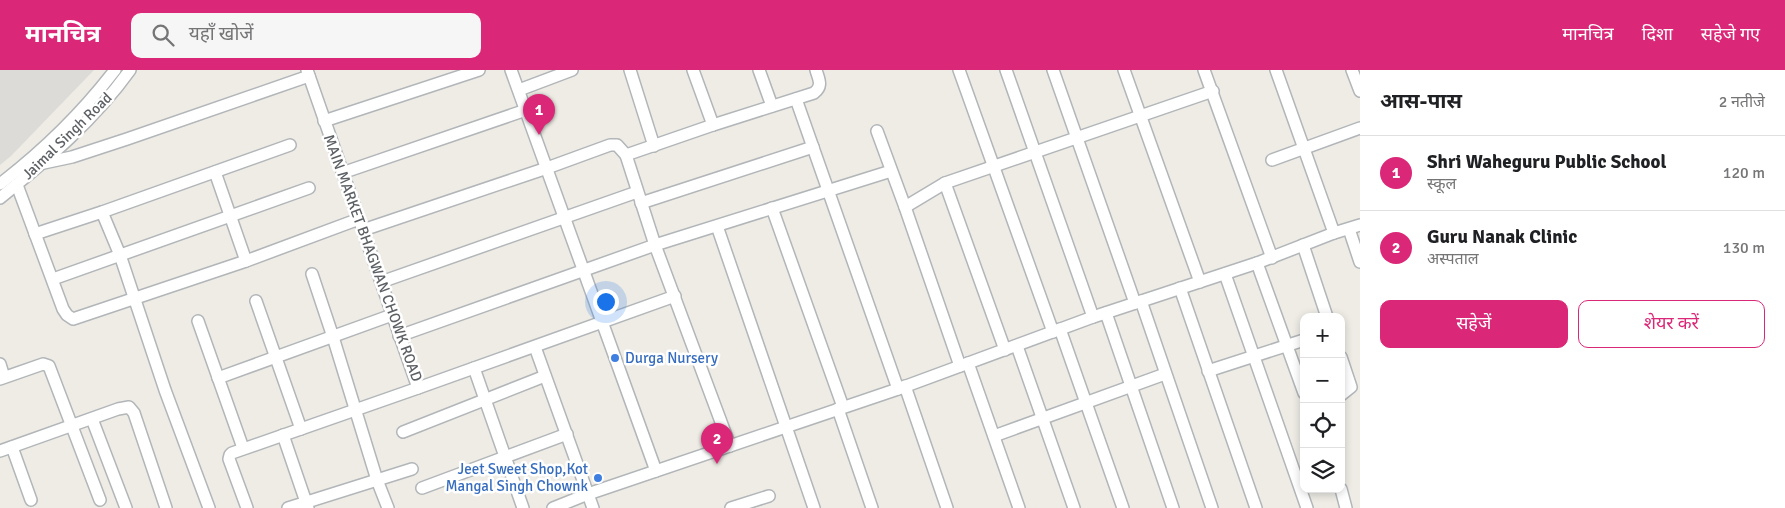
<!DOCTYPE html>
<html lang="hi">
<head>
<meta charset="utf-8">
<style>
  body { margin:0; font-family:Signika,"Noto Sans Devanagari",sans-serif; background:#f6f6f6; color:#202124 }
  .controls { position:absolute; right:15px; bottom:15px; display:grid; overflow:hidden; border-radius:10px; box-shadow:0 2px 8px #0003 }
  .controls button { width:45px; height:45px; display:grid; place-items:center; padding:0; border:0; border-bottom:1px solid #e0e0e0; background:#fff; color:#202124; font:25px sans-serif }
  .you { position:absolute; left:605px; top:231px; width:18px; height:18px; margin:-12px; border:4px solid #fff; border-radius:50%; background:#1a73e8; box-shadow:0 0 0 8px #1a73e833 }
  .badge { display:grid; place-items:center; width:32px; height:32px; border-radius:50%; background:#db2777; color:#fff; font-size:16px; font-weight:700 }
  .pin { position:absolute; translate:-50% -41px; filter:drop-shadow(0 1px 2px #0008) }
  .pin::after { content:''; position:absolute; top:26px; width:18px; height:15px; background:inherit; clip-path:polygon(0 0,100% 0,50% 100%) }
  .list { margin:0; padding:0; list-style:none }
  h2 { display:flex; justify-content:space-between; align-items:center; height:65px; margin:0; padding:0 20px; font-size:21px }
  h2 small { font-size:16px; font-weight:400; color:#757577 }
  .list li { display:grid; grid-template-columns:32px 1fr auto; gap:15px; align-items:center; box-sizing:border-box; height:75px; padding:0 20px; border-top:1px solid #e0e0e0 }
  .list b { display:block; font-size:19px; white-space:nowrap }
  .list p { margin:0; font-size:16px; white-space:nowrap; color:#757577 }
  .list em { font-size:16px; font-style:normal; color:#757577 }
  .actions { display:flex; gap:10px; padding:15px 20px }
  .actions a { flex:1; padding:11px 0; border:1px solid #db2777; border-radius:10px; text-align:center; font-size:18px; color:#db2777 }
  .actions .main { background:#db2777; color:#fff }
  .icon { flex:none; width:28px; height:28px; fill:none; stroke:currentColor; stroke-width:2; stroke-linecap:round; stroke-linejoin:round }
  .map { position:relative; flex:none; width:1360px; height:438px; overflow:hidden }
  header { display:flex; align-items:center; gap:30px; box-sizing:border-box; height:70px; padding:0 25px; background:#db2777; color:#fff }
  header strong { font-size:24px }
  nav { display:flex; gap:28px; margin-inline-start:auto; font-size:18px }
  .search { width:350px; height:45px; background:#f6f6f6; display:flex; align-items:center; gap:12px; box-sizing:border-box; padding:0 18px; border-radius:10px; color:#757577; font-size:19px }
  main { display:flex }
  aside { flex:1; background:#fff }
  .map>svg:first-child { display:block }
  .industrial { fill:#dddbd7 }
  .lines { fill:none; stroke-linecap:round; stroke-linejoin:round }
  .minor-casing { stroke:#b2b6b9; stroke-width:14 }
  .minor { stroke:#fff; stroke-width:11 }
  .shop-dot { fill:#3f7fe0; stroke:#fff; stroke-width:2 }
  .labels { text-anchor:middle; stroke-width:5; stroke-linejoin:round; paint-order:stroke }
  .street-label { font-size:15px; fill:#5d6165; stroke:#fff }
  .shop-label { font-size:15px; fill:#366cbe; stroke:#fff; text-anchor:start }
</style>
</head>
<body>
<header>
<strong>मानचित्र</strong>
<div class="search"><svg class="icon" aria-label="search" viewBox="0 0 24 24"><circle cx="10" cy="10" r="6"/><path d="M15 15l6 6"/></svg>यहाँ खोजें</div>
<nav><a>मानचित्र</a><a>दिशा</a><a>सहेजे गए</a></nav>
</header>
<main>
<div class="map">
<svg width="1360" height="438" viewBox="0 0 1360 438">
  <rect width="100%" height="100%" fill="#eeece5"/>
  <polygon class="industrial" points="0,0 94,0 11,86 0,95"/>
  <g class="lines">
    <g class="minor-casing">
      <g id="minor">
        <polyline points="307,0 418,318 675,226"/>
        <polyline points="511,0 656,401"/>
        <polyline points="630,0 654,76"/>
        <polyline points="693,0 713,55"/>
        <polyline points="759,0 772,36"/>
        <polyline points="959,0 1053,262"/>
        <polyline points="1006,0 1093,247"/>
        <polyline points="1053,0 1135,233"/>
        <polyline points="1124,0 1200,212"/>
        <polyline points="1204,0 1272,188"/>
        <polyline points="1276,0 1334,163"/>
        <polyline points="1352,0 1360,21"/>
        <polyline points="519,20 572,0"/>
        <polyline points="796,29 898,319"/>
        <polyline points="324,51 479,0"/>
        <polyline points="877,61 905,137 960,296"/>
        <polyline points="1272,90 1360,58"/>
        <polyline points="39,94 72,87 127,69 309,6"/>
        <polyline points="215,102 246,191"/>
        <polyline points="342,103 526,40"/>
        <polyline points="945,113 1005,280"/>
        <path d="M0,114C43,81 82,43 115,0"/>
        <polyline points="17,115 63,239 67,245 73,249 246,191 359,149"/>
        <path d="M0,128C47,90 95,49 130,0"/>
        <polyline points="641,133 813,77"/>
        <polyline points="905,137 945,113 1213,21"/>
        <polyline points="772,138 843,337"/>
        <polyline points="102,142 120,185 165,320 209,438"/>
        <polyline points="717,156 814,438"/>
        <polyline points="1349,159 1360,192"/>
        <polyline points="363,160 547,98 610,75 617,75 626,85"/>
        <polyline points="35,164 102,142 290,75"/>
        <polyline points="1303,175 1327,247"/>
        <polyline points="1257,193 1304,323"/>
        <polyline points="312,204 333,267 377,410 388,438"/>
        <polyline points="1225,204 1307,438"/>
        <polyline points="53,209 309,118"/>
        <polyline points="381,212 637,122"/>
        <polyline points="1180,218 1256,438"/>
        <polyline points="256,231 301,359"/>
        <polyline points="1141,231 1212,438"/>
        <polyline points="1106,243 1173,438"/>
        <polyline points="198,251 243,378"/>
        <polyline points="1060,259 1123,438"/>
        <polyline points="399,266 655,175 891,101"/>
        <polyline points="1017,276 1074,438"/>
        <polyline points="535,277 593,438"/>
        <polyline points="1341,287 1351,317 1341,325"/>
        <polyline points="968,293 1019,438"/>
        <polyline points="0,294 4,307"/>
        <polyline points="474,298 523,438"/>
        <polyline points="1208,301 1304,270"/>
        <polyline points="218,308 392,245"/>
        <polyline points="0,309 43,294 49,296 100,430"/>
        <polyline points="905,316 947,438"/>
        <polyline points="838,339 872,438"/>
        <polyline points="92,349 126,438"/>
        <polyline points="403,362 545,306"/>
        <polyline points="283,365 308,438"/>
        <polyline points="994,366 1165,304"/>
        <path d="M730,376L655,175L626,85L713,55L814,23C823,16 819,10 816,0"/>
        <polyline points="12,377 31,430"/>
        <polyline points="0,381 118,339 129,337 134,343 166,438"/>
        <polyline points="422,418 567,364"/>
        <polyline points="1341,419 1346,438"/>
        <polyline points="247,438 229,389 230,385 232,383 418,318"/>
        <polyline points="288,438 412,399"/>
        <polyline points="553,438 588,424 898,319 1093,247 1257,193 1334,163 1360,155"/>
        <polyline points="731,438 769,426"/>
      </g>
    </g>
    <use href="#minor" class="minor"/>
  </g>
  <g class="shop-dot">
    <circle cx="615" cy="288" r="5"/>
    <circle cx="598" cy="408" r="5"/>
  </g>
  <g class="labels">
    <g class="street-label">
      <text transform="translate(67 66) rotate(-44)" y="5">Jaimal Singh Road</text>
      <text transform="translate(373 188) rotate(70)" y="5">MAIN MARKET BHAGWAN CHOWK ROAD</text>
    </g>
    <g class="shop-label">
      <text x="625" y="293">Durga Nursery</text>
      <text x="588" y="404" text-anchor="end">Jeet Sweet Shop,Kot<tspan x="588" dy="17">Mangal Singh Chownk</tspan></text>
    </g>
  </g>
</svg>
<div class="controls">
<button>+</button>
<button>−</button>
<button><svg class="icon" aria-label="locate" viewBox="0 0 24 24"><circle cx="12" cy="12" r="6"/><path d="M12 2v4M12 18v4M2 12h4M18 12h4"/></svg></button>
<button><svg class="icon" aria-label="layers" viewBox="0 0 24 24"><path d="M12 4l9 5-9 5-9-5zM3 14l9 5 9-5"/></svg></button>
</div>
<div class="you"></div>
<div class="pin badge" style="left:539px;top:65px">1</div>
<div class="pin badge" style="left:717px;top:394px">2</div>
</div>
<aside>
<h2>आस-पास<small>2 नतीजे</small></h2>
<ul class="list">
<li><span class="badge">1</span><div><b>Shri Waheguru Public School</b><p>स्कूल</p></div><em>120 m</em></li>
<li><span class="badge">2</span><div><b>Guru Nanak Clinic</b><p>अस्पताल</p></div><em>130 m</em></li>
</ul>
<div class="actions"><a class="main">सहेजें</a><a>शेयर करें</a></div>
</aside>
</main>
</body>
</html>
